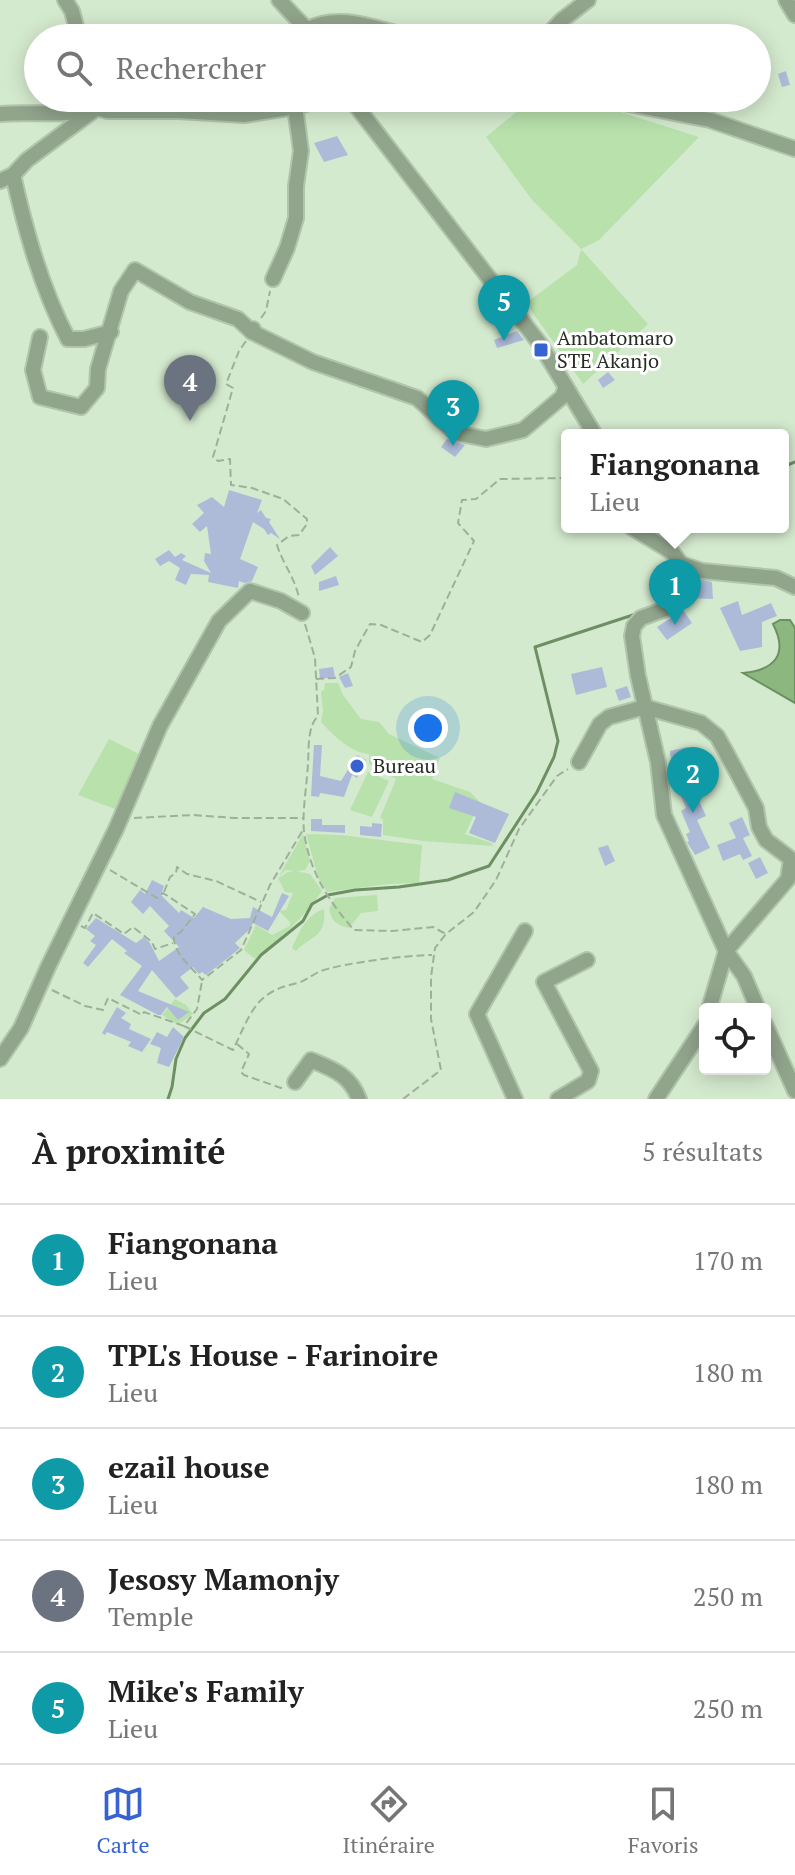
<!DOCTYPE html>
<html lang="fr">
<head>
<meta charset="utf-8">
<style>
  body { margin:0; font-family:"PT Serif",serif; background:#f6f6f6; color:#222 }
  .controls { position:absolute; right:24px; bottom:24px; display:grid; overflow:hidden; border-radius:8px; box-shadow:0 4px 20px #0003 }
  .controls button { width:72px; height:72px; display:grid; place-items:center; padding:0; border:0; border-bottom:2px solid #e0e0e0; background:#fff; color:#222; font:40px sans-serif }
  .you { position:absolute; left:428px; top:728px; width:28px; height:28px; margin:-20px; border:6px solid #fff; border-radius:50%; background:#1a73e8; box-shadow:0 0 0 12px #1a73e833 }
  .badge { display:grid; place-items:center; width:52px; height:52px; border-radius:50%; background:#3762d2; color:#fff; font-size:26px; font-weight:700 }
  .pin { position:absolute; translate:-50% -66px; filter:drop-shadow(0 2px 4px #0008) }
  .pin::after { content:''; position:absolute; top:42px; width:28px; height:24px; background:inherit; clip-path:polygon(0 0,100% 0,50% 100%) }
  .popup { position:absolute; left:561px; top:429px; width:228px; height:104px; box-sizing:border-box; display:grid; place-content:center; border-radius:8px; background:#fff; filter:drop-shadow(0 2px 6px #0005); font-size:26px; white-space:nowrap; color:#767676 }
  .popup b { font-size:30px; color:#222 }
  .popup::after { content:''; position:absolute; left:50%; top:100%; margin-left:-16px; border:16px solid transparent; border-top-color:#fff }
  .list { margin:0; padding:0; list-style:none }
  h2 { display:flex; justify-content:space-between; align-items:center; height:104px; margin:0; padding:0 32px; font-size:34px }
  h2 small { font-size:26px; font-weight:400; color:#767676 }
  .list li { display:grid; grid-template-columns:52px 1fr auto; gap:24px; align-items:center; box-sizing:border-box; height:112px; padding:0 32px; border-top:2px solid #e0e0e0 }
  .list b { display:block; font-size:30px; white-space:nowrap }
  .list p { margin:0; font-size:26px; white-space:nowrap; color:#767676 }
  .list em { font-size:26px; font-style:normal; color:#767676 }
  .icon { flex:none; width:44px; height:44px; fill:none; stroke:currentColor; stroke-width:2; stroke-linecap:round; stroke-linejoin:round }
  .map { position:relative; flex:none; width:795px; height:1099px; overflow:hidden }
  .search { position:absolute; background:#fff; box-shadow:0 4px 20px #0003; left:24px; right:24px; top:24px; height:88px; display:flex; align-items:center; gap:20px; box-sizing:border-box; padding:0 28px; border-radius:44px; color:#767676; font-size:30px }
  .sheet { height:664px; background:#fff }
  nav { display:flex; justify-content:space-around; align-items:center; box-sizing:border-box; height:112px; border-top:2px solid #e0e0e0; background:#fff; font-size:22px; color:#767676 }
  nav a { display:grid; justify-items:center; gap:4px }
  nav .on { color:#3762d2 }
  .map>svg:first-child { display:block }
  .green { fill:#b8e1ac }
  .water { fill:#8cb880; stroke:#6d8f64; stroke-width:2 }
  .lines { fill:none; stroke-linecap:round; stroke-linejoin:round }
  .stream { stroke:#6d8f64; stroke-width:3 }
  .building { fill:#aebbd8 }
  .minor-casing { stroke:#b1c4ac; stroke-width:18 }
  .path { stroke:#9fb09a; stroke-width:2; stroke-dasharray:8 4; stroke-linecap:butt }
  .minor { stroke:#91a48c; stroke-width:14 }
  .poi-dot { fill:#3762d2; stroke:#fff; stroke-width:3 }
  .labels { text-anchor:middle; stroke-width:6; stroke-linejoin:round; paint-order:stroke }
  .poi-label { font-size:20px; fill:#262e23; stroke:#fff; text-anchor:start }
</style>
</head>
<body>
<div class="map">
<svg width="795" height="1099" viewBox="0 0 795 1099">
  <rect width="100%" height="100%" fill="#d4eace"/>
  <g class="green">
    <polygon points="525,105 620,112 699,137 599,240 581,249 648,324 583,384 526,303 577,265 581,249 532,200 486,137"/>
    <path d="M325,683H338L343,695L361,719L379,722L389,734L440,758L432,779L470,792L480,802L465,834L492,843L493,846L423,841L383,835V820L380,818L396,779L369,764V754C351,753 333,735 321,722L323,711L321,692L324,690Z"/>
    <polygon points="109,739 145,757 120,811 78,795"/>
    <polygon points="368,772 389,781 372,817 350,810"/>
    <path d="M303,834L310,861L305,870L296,871L310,874L322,891C302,920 281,937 255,959L244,950L256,925L272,935L290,926V922L279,911L286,910L293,893L285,892L278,878L288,872L295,871L286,870L279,876Z"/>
    <polygon points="306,834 341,835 422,845 419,883 388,884 327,892 319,880"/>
    <path d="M377,895L378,911L361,913L349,928C337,925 332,922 329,909L335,898Z"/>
    <path d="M324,909C327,938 311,935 296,951L292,948C299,932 306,915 324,909Z"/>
    <polygon points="175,999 186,1005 193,1014 178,1025 162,1015"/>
  </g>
  <path class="water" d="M780,620H790L795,628V703L743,673C774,670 789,655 773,624Z"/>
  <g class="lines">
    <g class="stream">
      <polyline points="783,467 795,462"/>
      <polyline points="653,536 654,532 689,527"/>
      <polyline points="661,553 673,562 671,596"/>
      <polyline points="168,1099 172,1087 176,1059 185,1038 204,1013 225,999 261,955 303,921 312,904 328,895 355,890 399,887 448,880 489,866 537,792 554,757 558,741 535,647 639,613"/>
    </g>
  </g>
  <g class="building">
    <polygon points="715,25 716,38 700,38 699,26"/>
    <polygon points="786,71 790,85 782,87 778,74"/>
    <polygon points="337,136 348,155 324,162 314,143"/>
    <polygon points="517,331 524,340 497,348 494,340"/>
    <polygon points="608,372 615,380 603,388 598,380"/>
    <polygon points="447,439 465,445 455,457 441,447"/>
    <polygon points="229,490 262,500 257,513 261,510 266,518 271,519 269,522 280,539 271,533 268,535 264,529 253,522 240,559 258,567 252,581 244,583 239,581 238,588 208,582 209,575 191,574 186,585 175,580 180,568 169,561 160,566 155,559 169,550 175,557 181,553 186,556 182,560 211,573 204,561 205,553 211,554 207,526 200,532 192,524 204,513 197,505 212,497 224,507"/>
    <polygon points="330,547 338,556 315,575 311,566"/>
    <polygon points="336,576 339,585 319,591 319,582"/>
    <polygon points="690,577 712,582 713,599 688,598"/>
    <polygon points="738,601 742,615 771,603 777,616 762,622 762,647 740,651 720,608"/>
    <polygon points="683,610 692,623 667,640 657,627"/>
    <polygon points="333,667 335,677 320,679 319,669"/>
    <polygon points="602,667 607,687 576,695 571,674"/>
    <polygon points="348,673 353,686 345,688 339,677"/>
    <polygon points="627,686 631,697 619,701 615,690"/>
    <polygon points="314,745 322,745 320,776 341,781 357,755 366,760 357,778 352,775 344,797 320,793 319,797 311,796"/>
    <polygon points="687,747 692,764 713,756 719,769 693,779 698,791 695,792 706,816 697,820 710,848 695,855 687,842 689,841 686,834 690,832 681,811 686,808 677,787 680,786 670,754 670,751"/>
    <polygon points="455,792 509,814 495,843 469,833 476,817 449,808"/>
    <polygon points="742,817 750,835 743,838 752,856 743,860 740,854 723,861 717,845 736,838 729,823"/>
    <polygon points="311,819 322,819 322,825 345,825 345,833 311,831"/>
    <polygon points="372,823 382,824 381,837 360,835 360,826 372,827"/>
    <polygon points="608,845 615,861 605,866 598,848"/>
    <polygon points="760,857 768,873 756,879 748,863"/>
    <polygon points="152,880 164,886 161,895 179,913 181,910 194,918 203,907 231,919 250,918 253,907 272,917 282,893 289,896 268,931 253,923 250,929 235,943 240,948 228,958 206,975 202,972 199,974 193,967 180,977 189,988 176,998 152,970 138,991 189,1012 178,1020 167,1007 161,1015 158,1015 120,995 142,966 124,953 127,951 112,939 88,967 83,963 96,945 90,941 95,936 86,929 96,918 136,943 144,937 150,943 159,961 179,947 164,931 169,926 150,906 143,914 131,902 140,890 145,894"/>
    <polygon points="117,1007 126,1013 121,1018 131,1024 129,1029 151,1039 142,1052 128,1046 131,1042 107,1032 105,1035 102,1033"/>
    <polygon points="173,1027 184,1037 169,1067 157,1063 161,1048 150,1044 157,1032 167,1037"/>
  </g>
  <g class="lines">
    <g class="minor-casing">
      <g id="minor">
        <polyline points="65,0 72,11 79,38"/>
        <polyline points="279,0 315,38"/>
        <polyline points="786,0 795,15"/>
        <path d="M308,29C343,11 381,32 418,38"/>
        <polyline points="545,38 562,20 588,0"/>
        <polyline points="95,98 97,108 107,111 179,111 244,115 295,107 326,98"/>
        <polyline points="350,98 540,344 595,435"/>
        <polyline points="598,98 710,120 795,149"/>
        <path d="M0,114C30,111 63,117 93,109"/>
        <path d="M13,175C26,232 41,287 68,339H84L111,332"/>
        <polyline points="0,181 13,175 27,160 97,108"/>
        <polyline points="273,279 287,248 296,218 296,186 301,151 295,107"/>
        <polyline points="253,329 252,332 313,362 417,398 456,433 486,439 523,430 562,397 566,387"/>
        <polyline points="40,337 33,370 40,397 81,407 97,388 98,369 121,291 135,270 190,302 238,319 252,332"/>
        <polyline points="631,527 672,552 681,564"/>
        <polyline points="579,762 600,724 609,717 645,707 701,723 717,736 726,752 756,808 759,827 766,840 791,859 788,879 726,951 709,1009"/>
        <polyline points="758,1009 744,976 726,951 664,815 658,762 638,676 632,636 634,626 641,618 671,607 677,600 681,564 702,571 776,578 795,587"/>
        <polyline points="765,1024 795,1091"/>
        <polyline points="0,1059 21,1028 48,967 116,829 160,726 219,621 250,591 281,601 302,613"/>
        <path d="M295,1082L311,1060C333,1069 350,1075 359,1099"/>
        <polyline points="515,1099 477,1014 525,931"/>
        <polyline points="558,1099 588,1081 591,1071 544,982 587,960"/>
        <polyline points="656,1099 705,1025"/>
      </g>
    </g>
    <g class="path">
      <polyline points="261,318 266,311 270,291"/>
      <path d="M246,341L239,351L226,384L233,388L213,457L218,461L230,459L231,485L252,488L283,499L307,519V524L299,535L289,536L277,545C283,564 295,578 299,598"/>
      <path d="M305,624L315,658L318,716C307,727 309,749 308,763C307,785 302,810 304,832C310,873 328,900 354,930L392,931L433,927L446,934"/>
      <polyline points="316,679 335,678 351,667 355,651 370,624 381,625 422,642 430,635 474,541 458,523 462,500 476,499 500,479 567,478"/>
      <polyline points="134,818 193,815 235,818 303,818"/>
      <path d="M110,870L157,898L163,893L195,914L181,932L174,936C173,954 192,967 202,980L241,950L270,885L303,830"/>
      <polyline points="164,892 170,877 176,873 177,867 187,874 216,881 261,902"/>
      <polyline points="81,926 85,928 93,913 124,934 133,927 152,942 155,949 173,943"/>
      <polyline points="52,990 85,1006 103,1010 108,998 142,1015 144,1012 184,1026 197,1009 202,981"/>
      <path d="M184,1026L233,1050C241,1034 248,1014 260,1001C272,989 285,986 298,983C307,980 313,974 321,971C344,963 407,955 432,955"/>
      <polyline points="237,1044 249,1054 241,1072 244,1075 281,1088 283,1084"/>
      <polyline points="403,1099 441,1070 431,1019 431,977 435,948 446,934 474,912 496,880 519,829 557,776 568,769"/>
    </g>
    <use href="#minor" class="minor"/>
  </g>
  <g class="poi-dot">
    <rect x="533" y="342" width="16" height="16" rx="4"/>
    <circle cx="357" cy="766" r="8"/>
  </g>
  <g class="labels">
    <g class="poi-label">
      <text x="557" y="345">Ambatomaro<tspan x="557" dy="23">STE Akanjo</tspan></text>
      <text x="373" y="773">Bureau</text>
    </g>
  </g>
</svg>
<div class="controls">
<button><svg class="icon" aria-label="locate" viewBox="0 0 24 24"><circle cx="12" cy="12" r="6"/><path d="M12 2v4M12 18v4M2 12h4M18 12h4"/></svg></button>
</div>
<div class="you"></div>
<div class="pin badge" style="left:675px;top:625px;background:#0f9aa8">1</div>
<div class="popup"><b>Fiangonana</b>Lieu</div>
<div class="pin badge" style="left:693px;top:813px;background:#0f9aa8">2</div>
<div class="pin badge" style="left:453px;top:446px;background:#0f9aa8">3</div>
<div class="pin badge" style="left:190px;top:421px;background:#6b7280">4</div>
<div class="pin badge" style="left:504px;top:341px;background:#0f9aa8">5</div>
<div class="search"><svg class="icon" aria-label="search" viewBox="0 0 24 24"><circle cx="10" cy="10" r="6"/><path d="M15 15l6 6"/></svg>Rechercher</div>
</div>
<section class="sheet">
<h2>À proximité<small>5 résultats</small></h2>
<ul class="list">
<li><span class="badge" style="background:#0f9aa8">1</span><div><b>Fiangonana</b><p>Lieu</p></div><em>170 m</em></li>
<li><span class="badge" style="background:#0f9aa8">2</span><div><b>TPL's House - Farinoire</b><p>Lieu</p></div><em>180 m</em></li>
<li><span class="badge" style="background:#0f9aa8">3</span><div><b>ezail house</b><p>Lieu</p></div><em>180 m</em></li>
<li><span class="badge" style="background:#6b7280">4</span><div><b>Jesosy Mamonjy</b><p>Temple</p></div><em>250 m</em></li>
<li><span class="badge" style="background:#0f9aa8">5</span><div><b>Mike's Family</b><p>Lieu</p></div><em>250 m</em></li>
</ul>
</section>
<nav>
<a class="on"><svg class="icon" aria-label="map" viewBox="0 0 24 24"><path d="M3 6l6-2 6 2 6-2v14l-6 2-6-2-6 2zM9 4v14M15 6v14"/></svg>Carte</a>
<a><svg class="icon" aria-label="directions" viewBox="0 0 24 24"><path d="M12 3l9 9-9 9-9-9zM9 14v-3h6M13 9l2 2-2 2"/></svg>Itinéraire</a>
<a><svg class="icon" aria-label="saved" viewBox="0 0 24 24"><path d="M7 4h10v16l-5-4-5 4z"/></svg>Favoris</a>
</nav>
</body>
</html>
